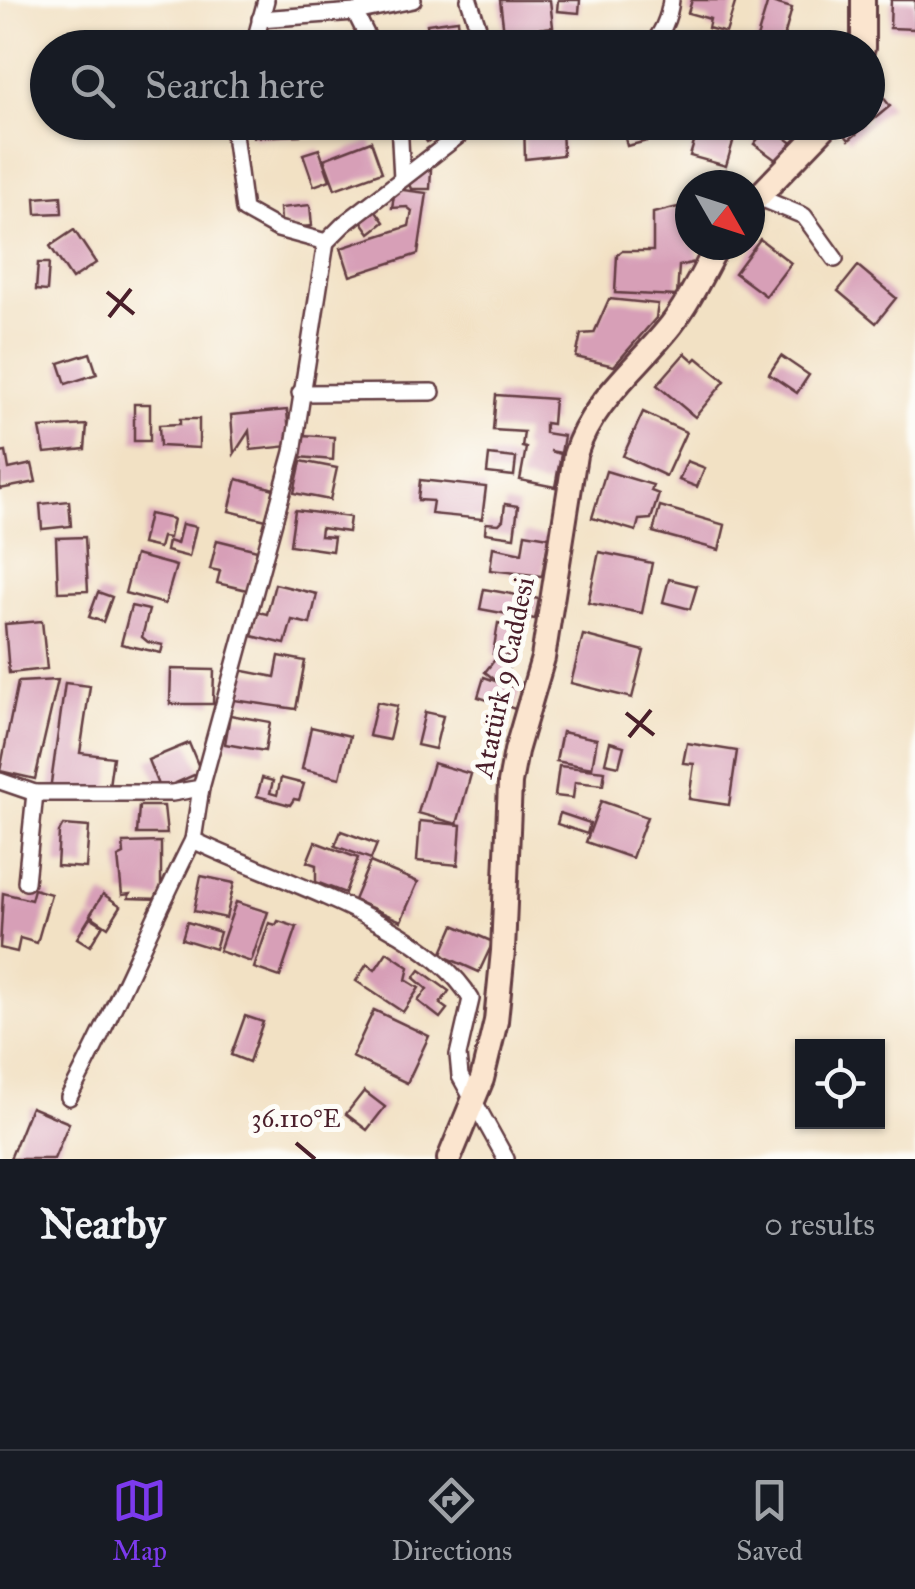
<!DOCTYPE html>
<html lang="en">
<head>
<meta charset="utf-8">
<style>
  body { margin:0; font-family:"IM FELL Great Primer",serif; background:#20242c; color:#f1f3f6 }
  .controls { position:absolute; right:30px; bottom:30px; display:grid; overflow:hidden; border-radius:0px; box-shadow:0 2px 8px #0004 }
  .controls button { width:90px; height:90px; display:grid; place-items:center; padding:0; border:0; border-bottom:2px solid #363941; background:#171b24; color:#f1f3f6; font:50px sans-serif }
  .compass { position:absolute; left:675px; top:170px; width:90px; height:90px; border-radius:50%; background:#171b24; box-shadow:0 2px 8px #0004; rotate:129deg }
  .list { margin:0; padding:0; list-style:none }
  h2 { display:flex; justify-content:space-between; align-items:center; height:130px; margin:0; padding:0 40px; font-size:42px }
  h2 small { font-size:32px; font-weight:400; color:#9ea1a6 }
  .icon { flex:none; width:55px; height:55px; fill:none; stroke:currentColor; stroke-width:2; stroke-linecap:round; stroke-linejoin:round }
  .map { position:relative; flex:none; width:915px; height:1159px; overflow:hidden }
  .search { position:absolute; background:#171b24; box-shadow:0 2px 8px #0004; left:30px; right:30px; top:30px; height:110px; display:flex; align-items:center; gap:25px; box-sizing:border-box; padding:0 35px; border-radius:55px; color:#9ea1a6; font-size:38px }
  .sheet { height:290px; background:#171b24 }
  nav { display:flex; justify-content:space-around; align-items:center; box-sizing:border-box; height:140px; border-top:2px solid #363941; background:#171b24; font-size:28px; color:#9ea1a6 }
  nav a { display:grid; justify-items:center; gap:5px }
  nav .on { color:#7c3aed }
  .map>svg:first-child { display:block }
  .building { fill:#d79fb7 }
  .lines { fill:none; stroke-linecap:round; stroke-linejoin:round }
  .street-casing { stroke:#633c42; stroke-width:20 }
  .secondary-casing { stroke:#633c42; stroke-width:28 }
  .street { stroke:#fff; stroke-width:15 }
  .secondary { stroke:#fbe5cf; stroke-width:22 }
  .ticks { fill:none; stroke:#4a1f2b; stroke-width:4 }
  .labels { text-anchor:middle; stroke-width:10; stroke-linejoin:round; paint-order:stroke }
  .street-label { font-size:28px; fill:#4a1f2b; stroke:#fdfcf7 }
  .ticks-label { font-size:25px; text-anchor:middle; fill:#4a1f2b; stroke:#fdfcf7; stroke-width:10; stroke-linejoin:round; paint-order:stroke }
</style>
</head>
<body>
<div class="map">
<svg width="915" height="1159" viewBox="0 0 915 1159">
  <rect width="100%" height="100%" fill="#fdfcf7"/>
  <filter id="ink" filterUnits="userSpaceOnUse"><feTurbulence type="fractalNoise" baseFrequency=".01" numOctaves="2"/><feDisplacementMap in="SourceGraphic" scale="20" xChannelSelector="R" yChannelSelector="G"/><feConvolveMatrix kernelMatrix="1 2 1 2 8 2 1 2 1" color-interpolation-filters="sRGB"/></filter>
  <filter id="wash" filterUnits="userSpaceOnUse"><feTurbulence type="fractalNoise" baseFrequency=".0048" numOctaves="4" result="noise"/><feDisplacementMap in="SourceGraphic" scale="40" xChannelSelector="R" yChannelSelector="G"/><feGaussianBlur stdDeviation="2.25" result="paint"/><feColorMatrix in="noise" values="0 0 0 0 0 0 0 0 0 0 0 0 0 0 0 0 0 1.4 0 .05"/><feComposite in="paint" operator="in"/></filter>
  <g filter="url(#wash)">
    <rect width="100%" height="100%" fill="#f2e1c4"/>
    <g id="blocks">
      <g class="building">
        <polygon points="500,0 550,0 553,27 504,33"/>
        <polygon points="558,0 580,0 579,13 557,11"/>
        <polygon points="692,0 736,0 726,33 708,28 710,19 688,13"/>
        <polygon points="891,0 915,0 915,29 890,28"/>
        <polygon points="768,1 792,8 781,48 755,45"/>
        <polygon points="458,20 461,48 430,48 427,24"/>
        <polygon points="878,91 890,106 849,140 837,125 868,122 868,99"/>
        <polygon points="252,122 299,122 300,135 253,137"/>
        <polygon points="414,122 458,122 427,142"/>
        <polygon points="524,122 562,122 563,155 525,159"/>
        <polygon points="621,122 672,122 675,134 627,146"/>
        <polygon points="787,122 817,122 809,141 783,131"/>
        <polygon points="768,125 798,147 784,166 754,144"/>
        <polygon points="699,126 735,135 726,166 690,156"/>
        <polygon points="371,141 382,172 335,189 324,159"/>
        <polygon points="319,149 330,180 314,186 303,154"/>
        <polygon points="431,169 430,189 411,189 407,179"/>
        <polygon points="395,189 427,193 418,254 350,276 341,248 409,226 412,211 407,207 392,208"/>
        <polygon points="61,196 62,213 36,214 35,198"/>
        <polygon points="310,205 312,226 290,228 281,221 280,208"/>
        <polygon points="678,207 683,230 690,228 690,245 695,245 699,261 679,266 677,296 615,293 617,255 622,251 653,251 653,213"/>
        <polygon points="374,208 384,222 370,233 360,219"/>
        <polygon points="74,230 96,263 72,279 50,246"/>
        <polygon points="760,239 791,263 766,296 735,273"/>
        <polygon points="38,263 49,263 47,291 36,290"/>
        <polygon points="858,266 896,298 876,323 838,291"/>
        <polygon points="609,299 658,304 656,318 614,366 576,357 581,334 594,333"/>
        <polygon points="90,353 97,374 66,384 59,363"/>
        <polygon points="685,353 694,361 697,358 725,381 695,417 657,385"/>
        <polygon points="781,356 809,375 797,393 769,374"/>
        <polygon points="496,395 554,399 552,424 545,423 545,433 564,436 561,453 550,451 561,454 555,487 520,480 526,448 522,447 524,432 493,430"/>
        <rect x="134" y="404" width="16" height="37"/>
        <polygon points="287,410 290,446 251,450 249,431 234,454 231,415"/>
        <polygon points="643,412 686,432 666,476 623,456"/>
        <polygon points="180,419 199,419 199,448 160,446 159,425 180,424"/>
        <polygon points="87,425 85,449 45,453 40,428"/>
        <polygon points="302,435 334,437 333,460 300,457"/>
        <polygon points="6,452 9,469 32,464 36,482 0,489 0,453"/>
        <polygon points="489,455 516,458 514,476 487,473"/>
        <polygon points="301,461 337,468 330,500 294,493"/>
        <polygon points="687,461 705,468 697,487 679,480"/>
        <polygon points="606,471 653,485 651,491 659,494 651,519 639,520 636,531 592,518"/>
        <polygon points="237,479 274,489 266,520 229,511"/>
        <polygon points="420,480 486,487 482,519 431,514 433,501 418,500"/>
        <polygon points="69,501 71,526 42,529 40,504"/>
        <polygon points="505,504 518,506 514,537 485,533 486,523 499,524 503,520"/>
        <polygon points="660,506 725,525 719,550 653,532"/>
        <polygon points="295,510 350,517 348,532 321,528 320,536 334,537 332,551 290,545"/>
        <polygon points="149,514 173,519 169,538 162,537 159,548 142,544"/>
        <polygon points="182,524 196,527 189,557 166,551 168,541 177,544"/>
        <polygon points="525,533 549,537 542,576 490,570 493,547 522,553"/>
        <polygon points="85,537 88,591 58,592 56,538"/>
        <polygon points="217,540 257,550 247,590 217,583 220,571 210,569"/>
        <polygon points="599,552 652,563 642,613 588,603"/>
        <polygon points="135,555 176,566 165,604 125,593"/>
        <polygon points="669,579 697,586 690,609 663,602"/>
        <polygon points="275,584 317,594 310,624 292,620 285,644 252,636 258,612 267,614"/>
        <polygon points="484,589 539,599 535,619 480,609"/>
        <polygon points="98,592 112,597 103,622 89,617"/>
        <polygon points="131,606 149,610 142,637 148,642 163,645 161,653 121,644"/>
        <polygon points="42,621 47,669 9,673 5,624"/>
        <polygon points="498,623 518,627 513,657 493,654"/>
        <polygon points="583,635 644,651 632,698 571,683"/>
        <polygon points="279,656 305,661 296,709 227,699 234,669 275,677"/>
        <polygon points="497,657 510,666 498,682 485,672"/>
        <polygon points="171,669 214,670 213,704 170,704"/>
        <polygon points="484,677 521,690 515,709 478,697"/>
        <polygon points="58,680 35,779 0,771 18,682"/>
        <polygon points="65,683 90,686 80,753 113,757 108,793 50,790"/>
        <polygon points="377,702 397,706 389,740 369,736"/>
        <polygon points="425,712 443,716 435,749 417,745"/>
        <polygon points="230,715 270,722 265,751 225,744"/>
        <polygon points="311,727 350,736 340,778 302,769"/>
        <polygon points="562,732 597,739 592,768 556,761"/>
        <polygon points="610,742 624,746 619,766 605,763"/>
        <polygon points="189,743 201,772 160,790 148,760"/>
        <polygon points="687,743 737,751 729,805 689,799 694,764 683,763"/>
        <polygon points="433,763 471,774 457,824 418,813"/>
        <polygon points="559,766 605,771 603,785 575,782 573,798 555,796"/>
        <polygon points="262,778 273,781 270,793 277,795 281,778 304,784 299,800 294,799 290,805 257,796"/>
        <polygon points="601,801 647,817 632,858 586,842"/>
        <polygon points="139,806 164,806 167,834 137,834"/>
        <polygon points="560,813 590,823 587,834 557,824"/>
        <polygon points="420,821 461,825 458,865 417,861"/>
        <polygon points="63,825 89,827 86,868 57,866 59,832"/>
        <polygon points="341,831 377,844 371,859 335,846"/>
        <polygon points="161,842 161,899 128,898 130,894 122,895 118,857 124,854 123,843"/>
        <polygon points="315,842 358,858 345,893 316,882 316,865 307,862"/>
        <polygon points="370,862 418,882 401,921 354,900"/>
        <polygon points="201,876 234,883 226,918 194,911"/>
        <polygon points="34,889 51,894 37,943 20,938 17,952 0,948 3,893 31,900"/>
        <polygon points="103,894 121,906 108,927 90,915"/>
        <polygon points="236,902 268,912 251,962 219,951"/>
        <polygon points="90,917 103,925 90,946 77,938"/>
        <polygon points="278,921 297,927 280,977 254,968 269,923 276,925"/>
        <polygon points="187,922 220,932 215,949 182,939"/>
        <polygon points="454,925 493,942 479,972 441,955"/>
        <polygon points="387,952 409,967 406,980 419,988 403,1012 356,981 367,964 375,970"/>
        <polygon points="420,970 449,991 440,1004 447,1009 440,1018 418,1001 427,989 414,978"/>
        <polygon points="374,1010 429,1036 407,1083 352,1057"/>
        <polygon points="245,1016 263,1022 249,1062 231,1055"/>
        <polygon points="364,1091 385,1107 367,1130 346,1114"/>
        <polygon points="31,1107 69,1123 54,1159 10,1159"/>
      </g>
    </g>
  </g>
  <g filter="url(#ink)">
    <use href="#blocks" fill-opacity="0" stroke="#633c42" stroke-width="2.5"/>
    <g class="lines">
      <g class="street-casing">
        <g id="street">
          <polyline points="469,0 485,48"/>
          <polyline points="260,19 355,12"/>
          <polyline points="253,48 266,0"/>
          <polyline points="373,48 355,12 413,0"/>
          <path d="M649,48C662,34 669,19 671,0"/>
          <polyline points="237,122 234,134 244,210 278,229 326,242"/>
          <polyline points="399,122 402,179"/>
          <path d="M476,122L344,224L326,242L293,452L201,788L193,840C272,879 427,923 471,999L458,1055L460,1076L506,1159"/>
          <polyline points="758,197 804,216 835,259"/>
          <polyline points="300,393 432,392"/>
          <polyline points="0,781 35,793 172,793 201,788"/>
          <polyline points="26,882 35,793"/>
          <path d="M69,1097C114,1013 150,925 193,840"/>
        </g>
      </g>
      <g class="secondary-casing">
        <g id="secondary">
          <polyline points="863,48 863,0"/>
          <polyline points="750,205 830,122"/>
          <path d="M449,1159L482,1079L496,1021L503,951L510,783L516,751L543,658L575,455C591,402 638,367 671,325C690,301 703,272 718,245"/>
        </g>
      </g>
      <use href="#street" class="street"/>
      <use href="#secondary" class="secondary"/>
    </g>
  </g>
  <path class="ticks" d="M107,292L134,314M109,317L131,289M626,713L654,735M629,737L651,710M296,1143L315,1159"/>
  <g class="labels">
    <g class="street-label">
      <text transform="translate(503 677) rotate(-78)" y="10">Atatürk 9 Caddesi</text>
    </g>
  </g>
  <g class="ticks-label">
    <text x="296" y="1127">36.110°E</text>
  </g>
</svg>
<div class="controls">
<button><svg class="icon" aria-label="locate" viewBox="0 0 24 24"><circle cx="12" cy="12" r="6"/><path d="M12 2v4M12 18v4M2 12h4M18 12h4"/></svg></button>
</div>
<svg class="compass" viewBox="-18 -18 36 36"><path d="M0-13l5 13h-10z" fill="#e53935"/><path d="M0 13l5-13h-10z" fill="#9ea1a6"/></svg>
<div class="search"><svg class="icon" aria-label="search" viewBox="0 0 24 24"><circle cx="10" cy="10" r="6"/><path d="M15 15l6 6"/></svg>Search here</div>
</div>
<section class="sheet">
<h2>Nearby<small>0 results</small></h2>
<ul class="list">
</ul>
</section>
<nav>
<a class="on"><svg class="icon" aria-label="map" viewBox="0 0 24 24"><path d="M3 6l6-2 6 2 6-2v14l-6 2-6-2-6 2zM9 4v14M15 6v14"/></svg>Map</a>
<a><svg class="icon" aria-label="directions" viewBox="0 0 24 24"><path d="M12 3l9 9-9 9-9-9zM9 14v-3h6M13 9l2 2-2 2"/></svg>Directions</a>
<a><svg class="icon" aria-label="saved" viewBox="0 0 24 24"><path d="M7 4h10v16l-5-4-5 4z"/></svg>Saved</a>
</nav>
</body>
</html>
